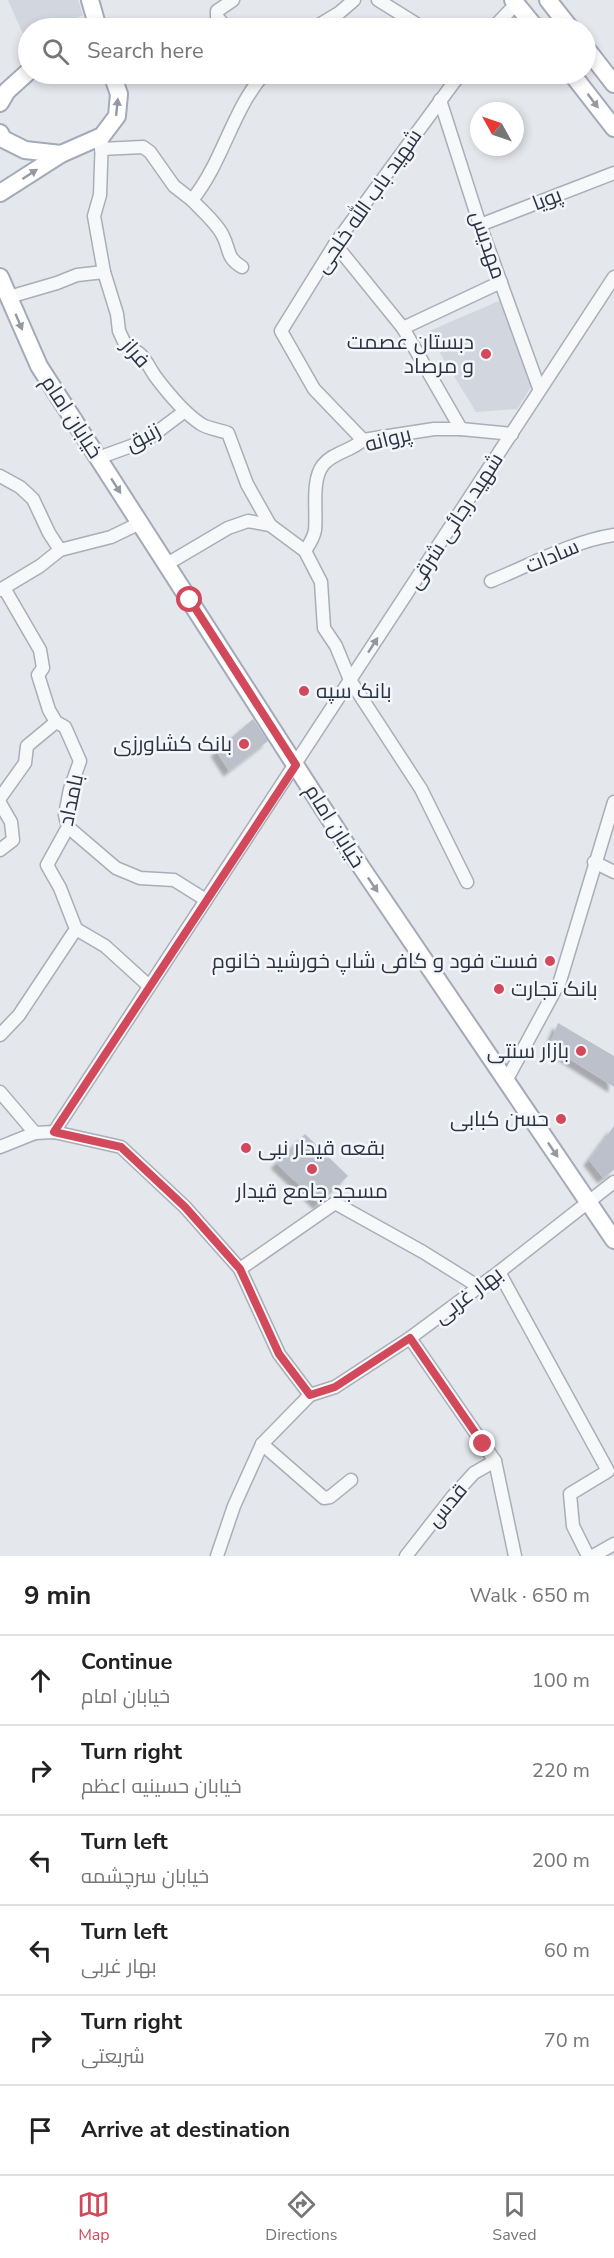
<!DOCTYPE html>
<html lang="en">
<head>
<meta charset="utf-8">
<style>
  body { margin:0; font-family:"Nunito Sans",Cairo,sans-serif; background:#f6f6f6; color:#222 }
  .compass { position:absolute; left:470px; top:102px; width:54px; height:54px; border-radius:50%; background:#fff; box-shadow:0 3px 9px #0003; rotate:310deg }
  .stop { position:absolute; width:18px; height:18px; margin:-14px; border:4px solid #d1495b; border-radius:50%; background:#fff }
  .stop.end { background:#d1495b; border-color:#fff; box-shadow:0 2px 6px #0008 }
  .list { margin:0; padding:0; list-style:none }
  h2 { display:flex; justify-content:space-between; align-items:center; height:78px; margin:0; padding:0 24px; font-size:26px }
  h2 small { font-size:20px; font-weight:400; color:#767676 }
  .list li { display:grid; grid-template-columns:39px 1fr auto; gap:18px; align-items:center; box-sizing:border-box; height:90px; padding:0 24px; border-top:2px solid #e0e0e0 }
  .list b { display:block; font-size:22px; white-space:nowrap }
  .list p { margin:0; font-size:20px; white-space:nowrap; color:#767676 }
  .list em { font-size:20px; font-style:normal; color:#767676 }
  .icon { flex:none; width:33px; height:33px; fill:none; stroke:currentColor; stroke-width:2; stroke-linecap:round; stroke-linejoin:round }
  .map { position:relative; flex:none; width:614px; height:1556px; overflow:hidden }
  .search { position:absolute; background:#fff; box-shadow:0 3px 9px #0003; left:18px; right:18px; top:18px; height:66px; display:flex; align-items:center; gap:15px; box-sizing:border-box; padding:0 21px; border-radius:33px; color:#767676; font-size:22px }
  .sheet { height:618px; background:#fff }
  nav { display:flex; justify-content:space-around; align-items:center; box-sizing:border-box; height:84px; border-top:2px solid #e0e0e0; background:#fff; font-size:16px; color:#767676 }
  nav a { display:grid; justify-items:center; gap:3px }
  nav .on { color:#d1495b }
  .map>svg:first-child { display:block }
  .built { fill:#d2d6de }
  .building { fill:#bbc0ca; filter:url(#shadow) }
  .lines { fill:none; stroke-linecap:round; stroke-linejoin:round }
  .minor-casing { stroke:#a9aeb7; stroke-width:15 }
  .major-casing { stroke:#a3abb8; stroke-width:20 }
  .minor { stroke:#f7f8fa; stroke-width:12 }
  .major { stroke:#fff; stroke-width:16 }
  .oneway { fill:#959aa2 }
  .oneway2 { fill:#9196a0 }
  .route { stroke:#d1495b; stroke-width:8 }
  .poi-dot { fill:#d1495b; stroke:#f4f6f9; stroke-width:2 }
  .labels { text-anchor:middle; stroke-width:5; stroke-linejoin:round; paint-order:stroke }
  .street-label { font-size:21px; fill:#2b3445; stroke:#f4f6f9 }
  .poi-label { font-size:21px; fill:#2b3445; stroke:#f4f6f9; text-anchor:end }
</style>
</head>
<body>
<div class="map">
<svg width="614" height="1556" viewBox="0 0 614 1556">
  <defs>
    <filter id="shadow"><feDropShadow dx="-5.5" dy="5.5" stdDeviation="1.5" flood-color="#0004"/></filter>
  </defs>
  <rect width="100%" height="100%" fill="#e4e7ec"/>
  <g class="built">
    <polygon points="8,0 78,0 83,15 54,28 28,28 28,40 26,41"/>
    <polygon points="513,295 538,376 517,409 476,412 427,332"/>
  </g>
  <g class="building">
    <polygon points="253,719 268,741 229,771 216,751"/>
    <polygon points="558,1023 614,1056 614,1087 549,1046"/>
    <polygon points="614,1126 614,1170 603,1178 589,1160"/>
    <polygon points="305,1134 348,1176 319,1204 276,1163"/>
  </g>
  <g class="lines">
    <g class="minor-casing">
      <g id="minor">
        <polyline points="378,0 423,28"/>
        <polyline points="227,28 217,17 217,11 233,0"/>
        <polyline points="314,28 339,13 354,0"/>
        <polyline points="493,28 516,4"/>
        <polyline points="440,100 480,225 539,388"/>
        <path d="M102,136L100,195L94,216L104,272L117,314L119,331L126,346C144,353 145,361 155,376C167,392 184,413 201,424C206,428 220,430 228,433L247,484L270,525"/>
        <path d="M101,149L143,147L150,152L174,186L192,200C223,162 232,110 264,74"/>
        <path d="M192,200C202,211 217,223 223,236C230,249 226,258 242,267"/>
        <polyline points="480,225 614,173"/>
        <polyline points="335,244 403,328 461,429"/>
        <polyline points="9,297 57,283 77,275 104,272"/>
        <polyline points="403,328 501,282"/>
        <polyline points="363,440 314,389 281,331 335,244 460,74"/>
        <polyline points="98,458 145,441 185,411"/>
        <polyline points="0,476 20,487 33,499 49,533 60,550"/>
        <path d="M305,551C309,545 314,537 315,530C317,512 311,480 323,465C332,453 351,451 363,440L434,429H461L512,434"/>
        <polyline points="167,564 228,528 248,521 270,525 305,551 321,582 324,628 336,646 350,680 421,789 467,882"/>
        <path d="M491,581C531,565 570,542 614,535"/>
        <polyline points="0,590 40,566 60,550 111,537 140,523"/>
        <polyline points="0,798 25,763 27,746 56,722"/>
        <polyline points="0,803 11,822 13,840 0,850"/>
        <polyline points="68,827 116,868 140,878 174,880 206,900"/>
        <polyline points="594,862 614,872"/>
        <polyline points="76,929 105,946 149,986"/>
        <polyline points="0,1035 19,1015 76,929 60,888 47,865 68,827 65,815 70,789 80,761 65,727 56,722 49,710 38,675 43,668 40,650 4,588"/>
        <polyline points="506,1081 560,981 614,802"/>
        <polyline points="0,1092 35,1133 54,1132 121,1147 185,1207 240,1269 279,1354 310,1395"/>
        <polyline points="54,1132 614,277"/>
        <polyline points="0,1147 35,1133"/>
        <polyline points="240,1269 335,1203 423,1252 479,1287"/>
        <polyline points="499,1272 608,1471 570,1494 573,1526 588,1556"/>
        <polyline points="410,1338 495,1461 515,1556"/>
        <polyline points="262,1444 324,1498 330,1497 351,1480"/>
        <polyline points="217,1556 234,1506 262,1444 310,1395 335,1387 410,1338 499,1272 614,1182"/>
        <polyline points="406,1556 453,1496 474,1473 495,1461"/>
        <polyline points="593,1556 614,1544"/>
      </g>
    </g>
    <g class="major-casing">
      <g id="major">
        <polyline points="90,0 98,28"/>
        <polyline points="513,0 536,28"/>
        <polyline points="548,0 570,28"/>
        <polyline points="586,48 614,84"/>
        <polyline points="572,74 614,128"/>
        <polyline points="0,103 7,91 28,72"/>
        <polyline points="0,133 3,139 25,150 61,154 102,136 117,116 119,94 112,74"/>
        <polyline points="0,193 61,154"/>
        <polyline points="0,277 39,366 353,855 614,1240"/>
      </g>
    </g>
    <use href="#minor" class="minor"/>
    <use href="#major" class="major"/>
  </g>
  <defs><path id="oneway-solid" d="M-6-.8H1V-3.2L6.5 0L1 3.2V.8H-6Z" transform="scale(1.5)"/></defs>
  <g class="oneway">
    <use href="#oneway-solid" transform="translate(593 101) rotate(53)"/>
    <use href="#oneway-solid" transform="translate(117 107) rotate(-84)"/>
    <use href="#oneway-solid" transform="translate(30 174) rotate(-33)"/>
    <use href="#oneway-solid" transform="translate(19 322) rotate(67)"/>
    <use href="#oneway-solid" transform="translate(116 486) rotate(57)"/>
    <use href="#oneway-solid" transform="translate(373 885) rotate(56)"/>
    <use href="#oneway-solid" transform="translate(553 1150) rotate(56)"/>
  </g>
  <use class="oneway2" href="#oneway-solid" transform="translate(373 645) rotate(-57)"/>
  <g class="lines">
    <polyline class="route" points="190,600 296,765 54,1132 121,1147 185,1207 240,1269 279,1354 310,1395 335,1387 410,1338 483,1444"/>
  </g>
  <g class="poi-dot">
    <circle cx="486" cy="354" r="6"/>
    <circle cx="304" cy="691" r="6"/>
    <circle cx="244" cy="744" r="6"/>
    <circle cx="550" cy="961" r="6"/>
    <circle cx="499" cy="989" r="6"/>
    <circle cx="581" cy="1051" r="6"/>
    <circle cx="561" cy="1119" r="6"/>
    <circle cx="246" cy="1148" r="6"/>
    <circle cx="312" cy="1169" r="6"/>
  </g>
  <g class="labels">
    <g class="street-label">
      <text transform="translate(547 199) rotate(-21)" y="7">پویا</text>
      <text transform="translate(368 201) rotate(-55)" y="7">شهید باب الله خلجی</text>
      <text transform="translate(488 245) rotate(71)" y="7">مهدیس</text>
      <text transform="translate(136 353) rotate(49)" y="7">فراز</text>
      <text transform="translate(72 417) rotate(57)" y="7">خیابان امام</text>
      <text transform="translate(143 437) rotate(-28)" y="7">زنبق</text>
      <text transform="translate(388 439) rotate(-14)" y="7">پروانه</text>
      <text transform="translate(455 521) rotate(-57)" y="7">شهید رجائی شرقی</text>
      <text transform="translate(552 556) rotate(-23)" y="7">سادات</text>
      <text transform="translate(71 800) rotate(-78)" y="7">بامداد</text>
      <text transform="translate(335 826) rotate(58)" y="7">خیابان امام</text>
      <text transform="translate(468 1295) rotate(-37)" y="7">بهار غربی</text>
      <text transform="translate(447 1505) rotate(-50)" y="7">قدس</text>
    </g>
    <g class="poi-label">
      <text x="474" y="349">دبستان عصمت<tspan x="474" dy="24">و مرصاد</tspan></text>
      <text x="316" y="698" text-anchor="start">بانک سپه</text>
      <text x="232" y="751">بانک کشاورزی</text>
      <text x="538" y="968">فست فود و کافی شاپ خورشید خانوم</text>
      <text x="511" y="996" text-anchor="start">بانک تجارت</text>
      <text x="569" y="1058">بازار سنتی</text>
      <text x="549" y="1126">حسن کبابی</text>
      <text x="258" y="1155" text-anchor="start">بقعه قیدار نبی</text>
      <text x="312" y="1198" text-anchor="middle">مسجد جامع قیدار</text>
    </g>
  </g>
</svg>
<svg class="compass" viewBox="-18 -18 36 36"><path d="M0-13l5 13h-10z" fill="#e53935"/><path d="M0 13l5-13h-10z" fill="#767676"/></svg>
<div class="stop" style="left:190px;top:600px"></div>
<div class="stop end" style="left:483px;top:1444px"></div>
<div class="search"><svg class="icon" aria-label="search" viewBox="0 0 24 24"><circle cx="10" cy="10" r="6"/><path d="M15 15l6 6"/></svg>Search here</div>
</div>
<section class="sheet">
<h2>9 min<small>Walk · 650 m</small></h2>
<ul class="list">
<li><svg class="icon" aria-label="ahead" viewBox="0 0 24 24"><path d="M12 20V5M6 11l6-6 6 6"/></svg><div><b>Continue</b><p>خیابان امام</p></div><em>100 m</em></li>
<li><svg class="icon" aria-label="right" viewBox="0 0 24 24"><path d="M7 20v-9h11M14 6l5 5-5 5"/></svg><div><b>Turn right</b><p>خیابان حسینیه اعظم</p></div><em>220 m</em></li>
<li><svg class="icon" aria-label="left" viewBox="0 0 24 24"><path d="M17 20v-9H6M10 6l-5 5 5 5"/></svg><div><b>Turn left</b><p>خیابان سرچشمه</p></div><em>200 m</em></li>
<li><svg class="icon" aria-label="left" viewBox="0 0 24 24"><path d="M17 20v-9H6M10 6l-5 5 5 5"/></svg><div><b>Turn left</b><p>بهار غربی</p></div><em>60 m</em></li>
<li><svg class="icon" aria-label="right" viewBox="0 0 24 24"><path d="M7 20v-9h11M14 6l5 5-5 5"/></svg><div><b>Turn right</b><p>شریعتی</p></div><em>70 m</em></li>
<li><svg class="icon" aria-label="arrive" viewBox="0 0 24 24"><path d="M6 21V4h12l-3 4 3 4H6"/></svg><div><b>Arrive at destination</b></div></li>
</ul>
</section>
<nav>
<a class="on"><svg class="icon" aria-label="map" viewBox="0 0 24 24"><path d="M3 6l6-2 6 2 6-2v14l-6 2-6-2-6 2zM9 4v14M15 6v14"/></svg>Map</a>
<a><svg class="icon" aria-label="directions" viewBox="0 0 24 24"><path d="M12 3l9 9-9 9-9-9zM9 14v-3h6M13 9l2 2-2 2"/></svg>Directions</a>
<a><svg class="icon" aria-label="saved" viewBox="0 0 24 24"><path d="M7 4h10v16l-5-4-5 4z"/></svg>Saved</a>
</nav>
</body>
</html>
